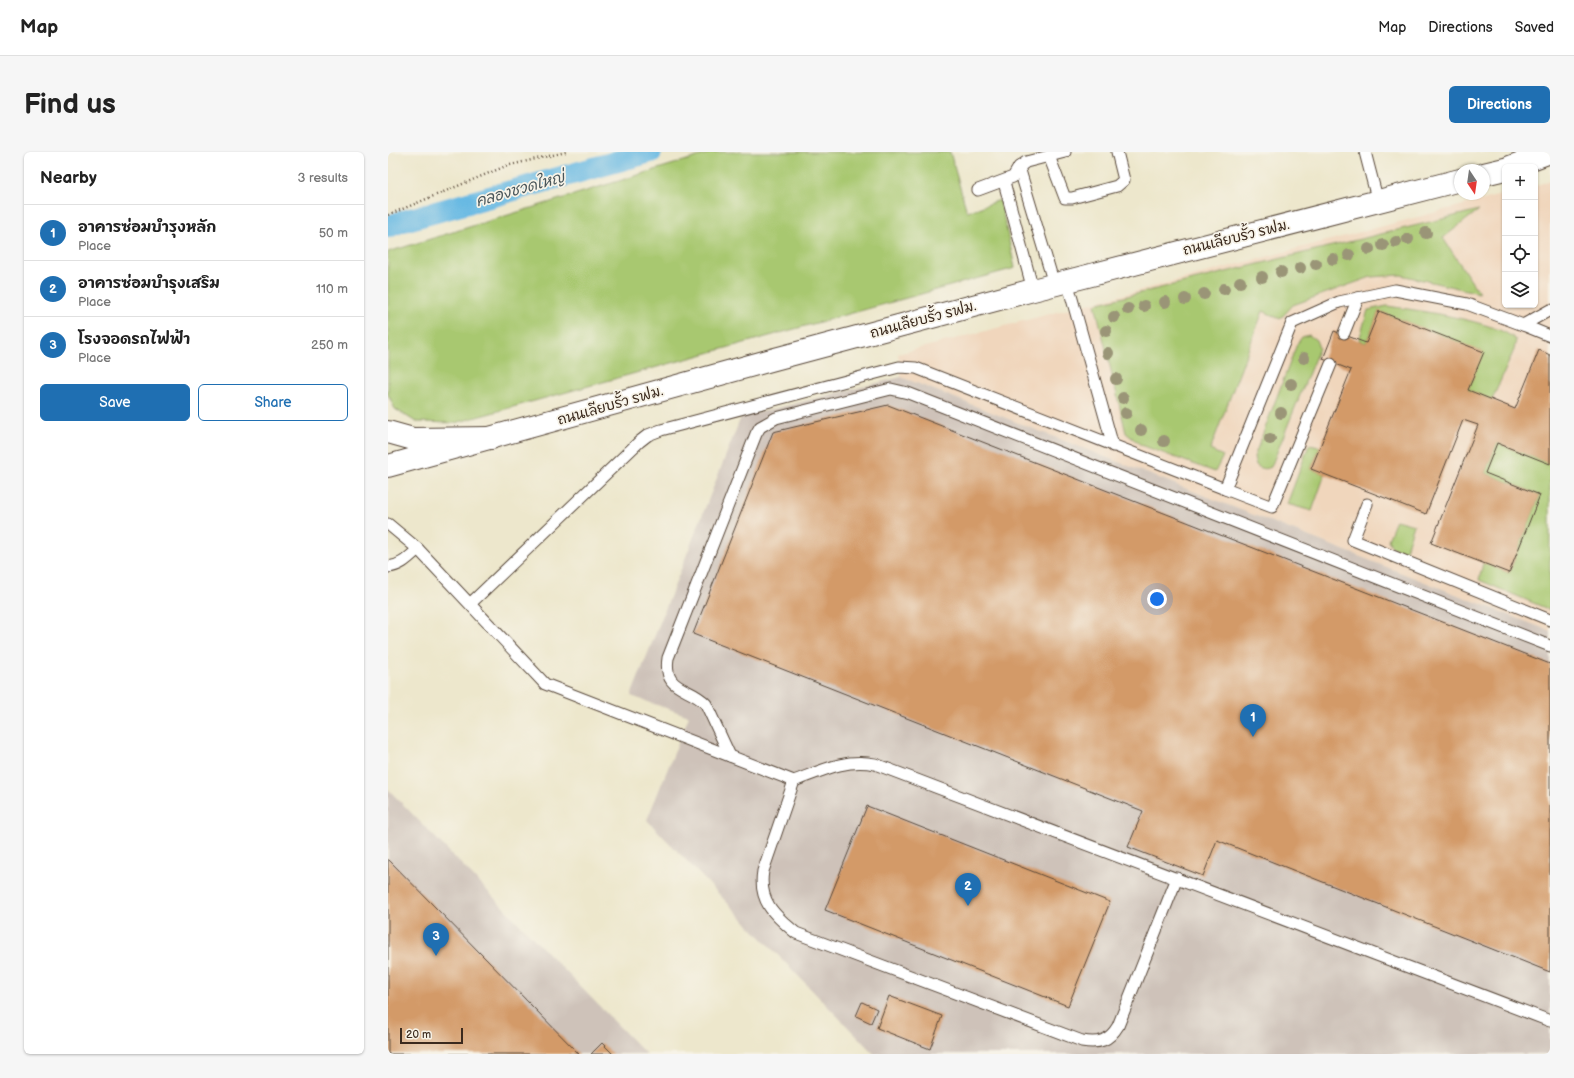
<!DOCTYPE html>
<html lang="en">
<head>
<meta charset="utf-8">
<style>
  body { margin:0; font-family:"Balsamiq Sans","Playpen Sans Thai",sans-serif; background:#f6f6f6; color:#222 }
  .controls { position:absolute; right:12px; top:12px; display:grid; overflow:hidden; border-radius:6px; box-shadow:0 1px 3px #0004 }
  .controls button { width:36px; height:36px; display:grid; place-items:center; padding:0; border:0; border-bottom:1px solid #e0e0e0; background:#fff; color:#222; font:20px sans-serif }
  .compass { position:absolute; left:1066px; top:12px; width:36px; height:36px; border-radius:50%; background:#fff; box-shadow:0 1px 3px #0004; rotate:167deg }
  .scale { position:absolute; left:12px; bottom:10px; width:63px; box-sizing:border-box; padding-left:4px; border:2px solid #3b2a1e; border-top:0; font-size:11px; line-height:14px; white-space:nowrap; color:#3b2a1e; -webkit-text-stroke:3px #f7f3e8; paint-order:stroke }
  .you { position:absolute; left:769px; top:447px; width:14px; height:14px; margin:-10px; border:3px solid #fff; border-radius:50%; background:#1a73e8; box-shadow:0 0 0 6px #1a73e833 }
  .badge { display:grid; place-items:center; width:26px; height:26px; border-radius:50%; background:#1f6fb2; color:#fff; font-size:13px; font-weight:700 }
  .pin { position:absolute; translate:-50% -33px; filter:drop-shadow(0 1px 2px #0008) }
  .pin::after { content:''; position:absolute; top:21px; width:14px; height:12px; background:inherit; clip-path:polygon(0 0,100% 0,50% 100%) }
  .list { margin:0; padding:0; list-style:none }
  h2 { display:flex; justify-content:space-between; align-items:center; height:52px; margin:0; padding:0 16px; font-size:17px }
  h2 small { font-size:13px; font-weight:400; color:#767676 }
  .list li { display:grid; grid-template-columns:26px 1fr auto; gap:12px; align-items:center; box-sizing:border-box; height:56px; padding:0 16px; border-top:1px solid #e0e0e0 }
  .list b { display:block; font-size:15px; white-space:nowrap }
  .list p { margin:0; font-size:13px; white-space:nowrap; color:#767676 }
  .list em { font-size:13px; font-style:normal; color:#767676 }
  .actions { display:flex; gap:8px; padding:12px 16px }
  .actions a { flex:1; padding:9px 0; border:1px solid #1f6fb2; border-radius:6px; text-align:center; font-size:14px; color:#1f6fb2 }
  .actions .main { background:#1f6fb2; color:#fff }
  .icon { flex:none; width:22px; height:22px; fill:none; stroke:currentColor; stroke-width:2; stroke-linecap:round; stroke-linejoin:round }
  .map { position:relative; flex:none; width:1162px; height:902px; overflow:hidden; border-radius:6px }
  header { display:flex; align-items:center; gap:24px; box-sizing:border-box; height:56px; padding:0 20px; background:#fff; border-bottom:1px solid #e0e0e0 }
  header strong { font-size:19px }
  nav { display:flex; gap:22px; margin-inline-start:auto; font-size:14px }
  .intro { display:flex; align-items:center; justify-content:space-between; box-sizing:border-box; height:96px; padding:0 24px }
  h1 { margin:0; font-size:28px }
  .button { padding:10px 18px; border-radius:6px; background:#1f6fb2; color:#fff; font-size:14px; font-weight:700 }
  main { display:flex; gap:24px; padding:0 24px }
  aside { flex:1; background:#fff; border-radius:6px; box-shadow:0 1px 3px #0004 }
  .map>svg:first-child { display:block }
  .built { fill:#f0d6bc }
  .industrial { fill:#cec2b9 }
  .green { fill:#a8c870; stroke:#727947 }
  .lines { fill:none; stroke-linecap:round; stroke-linejoin:round }
  .canal { stroke:#68b9e3; stroke-width:22 }
  .building { fill:#d39a68 }
  .service-casing { stroke:#564638; stroke-width:13 }
  .minor-casing { stroke:#564638; stroke-width:24 }
  .tertiary-casing { stroke:#564638; stroke-width:24 }
  .path { stroke:#564638; stroke-width:2.5; stroke-dasharray:1 3; stroke-linecap:butt }
  .service { stroke:#fff; stroke-width:11 }
  .minor { stroke:#fff; stroke-width:22 }
  .tertiary { stroke:#fff; stroke-width:22 }
  .tree { fill:#9a9577 }
  .labels { text-anchor:middle; stroke-width:3.5; stroke-linejoin:round; paint-order:stroke }
  .street-label { font-size:14px; fill:#3b2a1e; stroke:#f7f3e8 }
  .water-label { font-size:15px; font-style:italic; fill:#485559; stroke:#f7f3e8 }
</style>
</head>
<body>
<header>
<strong>Map</strong>
<nav><a>Map</a><a>Directions</a><a>Saved</a></nav>
</header>
<div class="intro"><h1>Find us</h1><a class="button">Directions</a></div>
<main>
<aside>
<h2>Nearby<small>3 results</small></h2>
<ul class="list">
<li><span class="badge">1</span><div><b>อาคารซ่อมบำรุงหลัก</b><p>Place</p></div><em>50 m</em></li>
<li><span class="badge">2</span><div><b>อาคารซ่อมบำรุงเสริม</b><p>Place</p></div><em>110 m</em></li>
<li><span class="badge">3</span><div><b>โรงจอดรถไฟฟ้า</b><p>Place</p></div><em>250 m</em></li>
</ul>
<div class="actions"><a class="main">Save</a><a>Share</a></div>
</aside>
<div class="map">
<svg width="1162" height="902" viewBox="0 0 1162 902">
  <rect width="100%" height="100%" fill="#f7f3e8"/>
  <filter id="ink" filterUnits="userSpaceOnUse"><feTurbulence type="fractalNoise" baseFrequency=".025" numOctaves="2"/><feDisplacementMap in="SourceGraphic" scale="8" xChannelSelector="R" yChannelSelector="G"/><feConvolveMatrix kernelMatrix="1 2 1 2 8 2 1 2 1" color-interpolation-filters="sRGB"/></filter>
  <filter id="wash" filterUnits="userSpaceOnUse"><feTurbulence type="fractalNoise" baseFrequency=".012" numOctaves="4" result="noise"/><feDisplacementMap in="SourceGraphic" scale="16" xChannelSelector="R" yChannelSelector="G"/><feGaussianBlur stdDeviation="0.9" result="paint"/><feColorMatrix in="noise" values="0 0 0 0 0 0 0 0 0 0 0 0 0 0 0 0 0 1.4 0 .05"/><feComposite in="paint" operator="in"/></filter>
  <g filter="url(#wash)">
    <rect width="100%" height="100%" fill="#ede7cc"/>
    <polygon class="built" points="1162,28 1162,479 513,225 510,202 1117,42 1117,153 1147,153 1147,34"/>
    <g class="industrial">
      <polygon points="513,225 1162,479 1162,902 486,902 259,668 301,564 243,544 353,265"/>
      <polygon points="0,637 258,902 0,902"/>
    </g>
    <g class="green">
      <polygon points="325,0 562,0 579,60 612,48 627,116 67,271 28,270 7,257 0,242 0,100"/>
      <polygon points="1091,58 1055,86 1091,141 1013,123 983,125 905,153 892,167 875,159 822,298 835,304 827,320 753,293 738,281 707,152"/>
      <path d="M999,154C1027,158 1110,169 1128,188L1126,198L1104,248L1080,238L1095,200L991,159L978,191L971,188L980,158Z"/>
      <path d="M921,183L928,188L931,196L883,315C877,318 873,317 868,313L866,305L909,192L914,185Z"/>
      <polygon points="1109,291 1162,312 1162,458 1091,428 1095,411 1121,421 1152,343 1097,321"/>
      <polygon points="921,293 932,295 923,317 937,322 924,359 899,352"/>
      <polygon points="1008,368 1026,373 1017,401 1004,395 1000,388"/>
    </g>
    <g class="lines">
      <polyline class="canal" points="0,75 12,70 263,0"/>
    </g>
    <g id="blocks">
      <g class="building">
        <polygon points="991,159 1096,200 1080,238 1127,257 1151,198 1162,203 1162,312 1109,291 1097,321 1152,343 1121,421 1043,391 1090,273 1075,268 1038,362 923,317 963,218 935,207 946,179 978,191"/>
        <polygon points="500,253 1162,512 1162,820 829,688 815,724 740,695 755,659 305,482 385,280"/>
        <polygon points="479,654 722,750 680,854 437,758"/>
        <polygon points="0,707 191,902 0,902"/>
        <polygon points="501,844 554,864 542,897 489,876"/>
        <polygon points="474,850 489,857 483,871 468,864"/>
        <polygon points="214,891 225,902 203,902"/>
      </g>
    </g>
  </g>
  <g filter="url(#ink)">
    <use href="#blocks" fill-opacity="0" stroke="#564638" stroke-width="1"/>
    <g class="lines">
      <g class="service-casing">
        <g id="service">
          <polyline points="977,0 990,50"/>
          <polyline points="661,4 677,46 684,46 729,34 736,28 729,0"/>
          <polyline points="631,15 666,132"/>
          <polyline points="616,30 645,138"/>
          <polyline points="590,38 625,25 631,15 638,10 677,0"/>
          <polyline points="679,129 725,294"/>
          <polyline points="1135,173 1162,184"/>
          <polyline points="956,181 970,146"/>
          <polyline points="837,337 884,355 943,212"/>
          <polyline points="979,352 965,388 1162,468"/>
          <polyline points="0,372 30,397"/>
          <path d="M0,415C13,414 21,405 30,397L157,532L406,629"/>
          <polyline points="83,451 251,290 260,283 273,278 511,215 528,216 837,337 904,171 951,150 1007,138 1079,152 1135,173 1162,158"/>
          <path d="M342,604L318,552C301,534 275,540 280,506L368,282L372,275L388,266L503,237L520,241L1162,494"/>
          <path d="M789,726L730,874C721,889 711,892 694,889L408,781C386,763 370,749 375,719L406,629C433,619 457,606 487,612L1162,869"/>
        </g>
      </g>
      <g class="minor-casing">
        <g id="minor">
          <polyline points="1122,15 1162,0"/>
          <polyline points="1096,22 1117,17"/>
          <polyline points="0,314 383,208 645,138 1072,28"/>
        </g>
      </g>
      <g class="tertiary-casing">
        <polyline id="tertiary" points="0,280 25,287 103,286"/>
      </g>
      <polyline class="path" points="0,63 118,14 178,0"/>
      <use href="#service" class="service"/>
      <use href="#minor" class="minor"/>
      <use href="#tertiary" class="tertiary"/>
    </g>
    <g class="tree">
      <circle cx="1038" cy="81" r="6"/>
      <circle cx="1020" cy="87" r="6"/>
      <circle cx="1008" cy="90" r="6"/>
      <circle cx="995" cy="93" r="6"/>
      <circle cx="981" cy="97" r="6"/>
      <circle cx="961" cy="103" r="6"/>
      <circle cx="945" cy="107" r="6"/>
      <circle cx="928" cy="112" r="6"/>
      <circle cx="912" cy="116" r="6"/>
      <circle cx="893" cy="120" r="6"/>
      <circle cx="874" cy="125" r="6"/>
      <circle cx="852" cy="130" r="6"/>
      <circle cx="836" cy="137" r="6"/>
      <circle cx="816" cy="142" r="6"/>
      <circle cx="797" cy="147" r="6"/>
      <circle cx="777" cy="150" r="6"/>
      <circle cx="756" cy="154" r="6"/>
      <circle cx="740" cy="157" r="6"/>
      <circle cx="726" cy="165" r="6"/>
      <circle cx="718" cy="179" r="6"/>
      <circle cx="720" cy="201" r="6"/>
      <circle cx="916" cy="206" r="6"/>
      <circle cx="728" cy="227" r="6"/>
      <circle cx="903" cy="232" r="6"/>
      <circle cx="735" cy="246" r="6"/>
      <circle cx="738" cy="261" r="6"/>
      <circle cx="893" cy="261" r="6"/>
      <circle cx="753" cy="278" r="6"/>
      <circle cx="882" cy="287" r="6"/>
      <circle cx="776" cy="289" r="6"/>
    </g>
  </g>
  <g class="labels">
    <g class="street-label">
      <text transform="translate(848 85) rotate(-14)" y="5">ถนนเลียบรั้ว รฟม.</text>
      <text transform="translate(535 167) rotate(-15)" y="5">ถนนเลียบรั้ว รฟม.</text>
      <text transform="translate(222 253) rotate(-16)" y="5">ถนนเลียบรั้ว รฟม.</text>
    </g>
    <g class="water-label">
      <text transform="translate(132 37) rotate(-16)" y="5">คลองชวดใหญ่</text>
    </g>
  </g>
</svg>
<div class="controls">
<button>+</button>
<button>−</button>
<button><svg class="icon" aria-label="locate" viewBox="0 0 24 24"><circle cx="12" cy="12" r="6"/><path d="M12 2v4M12 18v4M2 12h4M18 12h4"/></svg></button>
<button><svg class="icon" aria-label="layers" viewBox="0 0 24 24"><path d="M12 4l9 5-9 5-9-5zM3 14l9 5 9-5"/></svg></button>
</div>
<svg class="compass" viewBox="-18 -18 36 36"><path d="M0-13l5 13h-10z" fill="#e53935"/><path d="M0 13l5-13h-10z" fill="#767676"/></svg>
<div class="scale">20 m</div>
<div class="you"></div>
<div class="pin badge" style="left:865px;top:585px">1</div>
<div class="pin badge" style="left:580px;top:754px">2</div>
<div class="pin badge" style="left:48px;top:804px">3</div>
</div>
</main>
</body>
</html>
